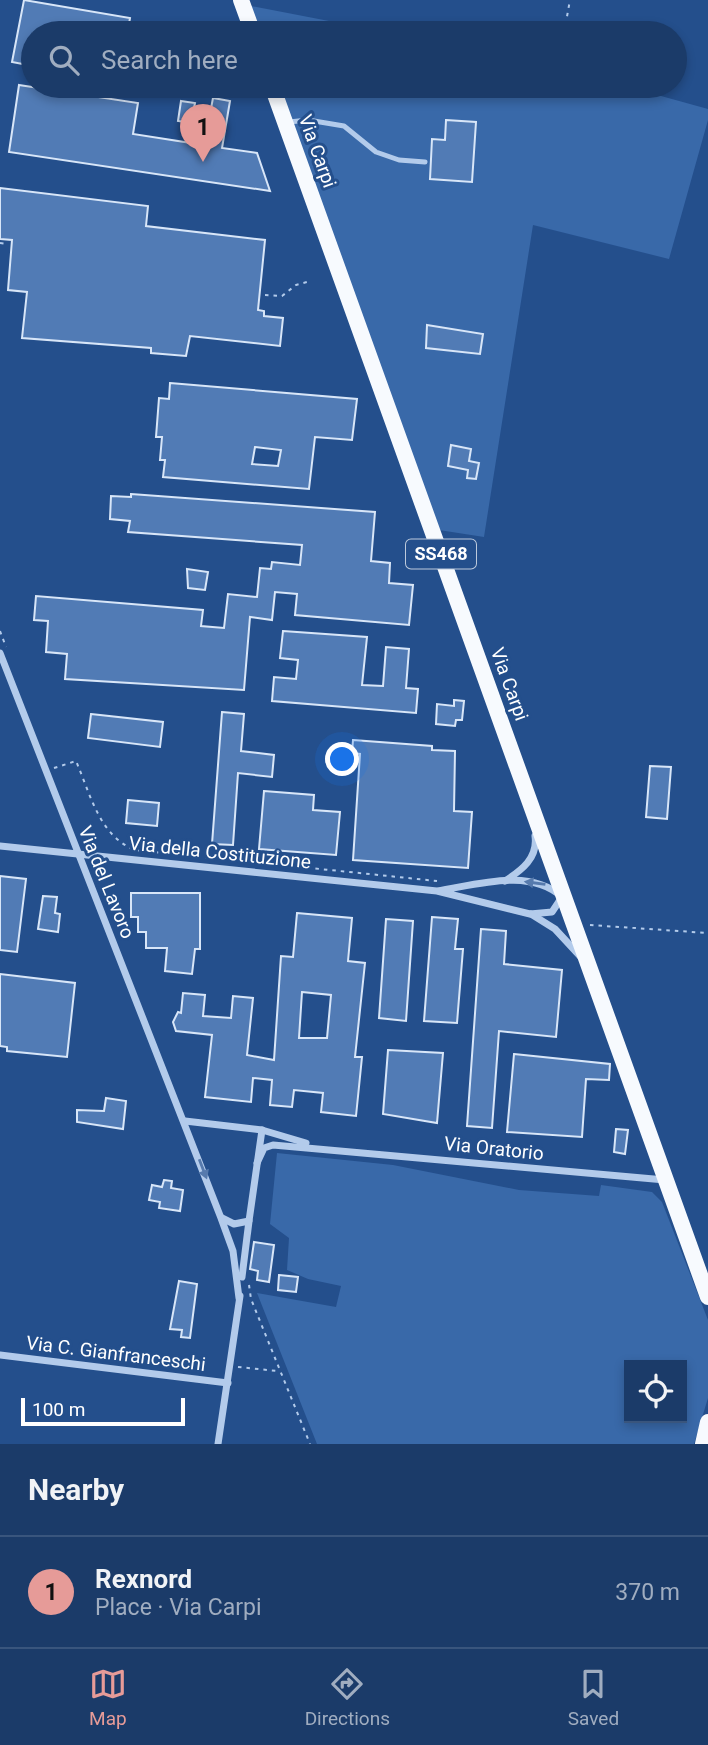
<!DOCTYPE html>
<html lang="en">
<head>
<meta charset="utf-8">
<style>
  body { margin:0; font-family:Roboto,sans-serif; background:#24426f; color:#f1f3f6 }
  .controls { position:absolute; right:21px; bottom:21px; display:grid; overflow:hidden; border-radius:0px; box-shadow:0 4px 10px #0003 }
  .controls button { width:63px; height:63px; display:grid; place-items:center; padding:0; border:0; border-bottom:2px solid #39557d; background:#1b3b69; color:#f1f3f6; font:35px sans-serif }
  .scale { position:absolute; left:21px; bottom:18px; width:164px; box-sizing:border-box; padding-left:7px; border:4px solid #fff; border-top:0; font-size:19px; line-height:24px; white-space:nowrap; color:#fff; -webkit-text-stroke:5px #244f8c; paint-order:stroke }
  .you { position:absolute; left:343px; top:760px; width:24px; height:24px; margin:-18px; border:5px solid #fff; border-radius:50%; background:#1a73e8; box-shadow:0 0 0 10px #1a73e833 }
  .badge { display:grid; place-items:center; width:46px; height:46px; border-radius:50%; background:#e69b98; color:#111; font-size:23px; font-weight:700 }
  .pin { position:absolute; translate:-50% -58px; filter:drop-shadow(0 2px 4px #0008) }
  .pin::after { content:''; position:absolute; top:37px; width:24px; height:21px; background:inherit; clip-path:polygon(0 0,100% 0,50% 100%) }
  .list { margin:0; padding:0; list-style:none }
  h2 { display:flex; justify-content:space-between; align-items:center; height:91px; margin:0; padding:0 28px; font-size:30px }
  h2 small { font-size:23px; font-weight:400; color:#a0adc0 }
  .list li { display:grid; grid-template-columns:46px 1fr auto; gap:21px; align-items:center; box-sizing:border-box; height:112px; padding:0 28px; border-top:2px solid #39557d }
  .list b { display:block; font-size:26px; white-space:nowrap }
  .list p { margin:0; font-size:23px; white-space:nowrap; color:#a0adc0 }
  .list em { font-size:23px; font-style:normal; color:#a0adc0 }
  .icon { flex:none; width:38px; height:38px; fill:none; stroke:currentColor; stroke-width:2; stroke-linecap:round; stroke-linejoin:round }
  .map { position:relative; flex:none; width:708px; height:1444px; overflow:hidden }
  .search { position:absolute; background:#1b3b69; box-shadow:0 4px 10px #0003; left:21px; right:21px; top:21px; height:77px; display:flex; align-items:center; gap:18px; box-sizing:border-box; padding:0 24px; border-radius:38px; color:#a0adc0; font-size:26px }
  .sheet { height:203px; background:#1b3b69 }
  nav { display:flex; justify-content:space-around; align-items:center; box-sizing:border-box; height:98px; border-top:2px solid #39557d; background:#1b3b69; font-size:19px; color:#a0adc0 }
  nav a { display:grid; justify-items:center; gap:4px }
  nav .on { color:#e69b98 }
  .map>svg:first-child { display:block }
  .green { fill:#3969a9; fill-rule:evenodd }
  .building { fill:#517bb5; stroke:#d8e6f8; stroke-width:2; fill-rule:evenodd }
  .lines { fill:none; stroke-linecap:round; stroke-linejoin:round }
  .path { stroke:#b3cbeb; stroke-width:2; stroke-dasharray:3.5 5; stroke-linecap:butt }
  .lane { stroke:#b3cbeb; stroke-width:5 }
  .street { stroke:#b3cbeb; stroke-width:7 }
  .primary { stroke:#f7fafe; stroke-width:16 }
  .oneway { fill:#567aad }
  .labels { text-anchor:middle; stroke-width:6; stroke-linejoin:round; paint-order:stroke }
  .shield { fill:#244f8c; stroke:#bdcadc; stroke-width:2 }
  .shield-label { font-size:18px; font-weight:bold; fill:#fff }
  .street-label { font-size:19px; fill:#fff; stroke:#244f8c }
</style>
</head>
<body>
<div class="map">
<svg width="708" height="1444" viewBox="0 0 708 1444">
  <rect width="100%" height="100%" fill="#244f8c"/>
  <g class="green">
    <polygon points="246,5 391,33 256,33"/>
    <polygon points="276,86 625,86 708,109 708,120 669,259 533,225 484,537 439,530"/>
    <path d="M277,1153L393,1165L519,1190L599,1196L601,1185L652,1192L662,1202L708,1320V1398L694,1444H317L257,1293L336,1307L341,1286L308,1279L287,1270L289,1238L270,1224ZM682,1365V1418H629V1365Z"/>
  </g>
  <g class="building">
    <polygon points="24,0 130,18 129,24 152,29 152,33 33,33 33,66 12,62"/>
    <polygon points="19,85 138,103 133,134 204,145 213,98 230,101 222,148 257,153 270,191 9,152"/>
    <polygon points="181,101 195,103 191,123 178,121"/>
    <polygon points="446,120 476,122 472,182 430,179 432,139 445,140"/>
    <polygon points="0,188 148,206 146,226 265,240 258,310 264,311 264,316 283,318 280,346 190,336 186,356 151,353 151,348 22,338 27,292 8,290 12,240 0,239"/>
    <polygon points="427,325 483,334 480,354 426,348"/>
    <path d="M170,383L357,399L352,440L315,437L309,489L163,477L165,460H160L162,437H156L159,398L169,399ZM255,447L281,450L278,466L252,464Z"/>
    <polygon points="451,445 471,449 469,461 479,463 476,479 467,478 468,470 448,466"/>
    <polygon points="131,494 375,512 371,561 390,563 389,583 413,585 409,625 295,615 297,594 275,592 272,620 250,617 244,690 65,679 67,654 46,652 48,621 34,620 36,596 203,610 201,626 224,628 228,594 257,597 260,568 271,569 272,562 300,565 302,545 128,532 130,521 110,519 111,496 131,497"/>
    <polygon points="187,569 208,572 205,590 188,588"/>
    <polygon points="283,631 367,637 362,685 383,686 386,647 409,649 406,688 418,689 416,713 272,701 274,677 296,679 298,660 280,658"/>
    <polygon points="454,700 464,701 462,720 456,720 455,726 436,724 437,704 454,706"/>
    <polygon points="222,712 244,714 241,751 274,755 272,777 238,773 233,845 212,844"/>
    <polygon points="91,714 163,722 160,747 88,738"/>
    <polygon points="353,740 432,746 432,750 455,751 454,811 472,812 468,868 353,860 360,754 352,753"/>
    <polygon points="650,766 671,767 667,819 646,817"/>
    <polygon points="264,791 314,795 313,810 340,812 336,855 259,849"/>
    <polygon points="128,800 159,803 157,826 126,823"/>
    <polygon points="0,876 26,879 17,952 0,950"/>
    <polygon points="131,893 200,893 200,949 195,949 192,974 165,971 167,948 146,948 146,932 138,932 138,917 131,917"/>
    <polygon points="43,896 57,897 55,913 60,914 58,932 38,929"/>
    <path d="M297,913L352,918L348,961L365,963L355,1057H362L356,1116L321,1112L323,1093L294,1090L292,1107L270,1105L272,1080L253,1078L251,1102L205,1097L212,1035L176,1031L173,1022L178,1012L181,1013L183,993L205,995L203,1016L231,1018L233,996L253,998L247,1055L274,1060L281,956L293,957ZM302,992L331,995L327,1038H299Z"/>
    <polygon points="432,917 458,919 455,949 463,949 457,1023 424,1021"/>
    <polygon points="386,919 413,921 406,1021 379,1018"/>
    <polygon points="481,929 506,931 504,964 562,970 556,1037 499,1031 492,1128 467,1126"/>
    <polygon points="0,974 75,983 67,1057 7,1051 7,1047 0,1046"/>
    <polygon points="388,1050 443,1053 437,1123 383,1114"/>
    <polygon points="514,1054 610,1064 609,1080 586,1079 582,1137 507,1132"/>
    <polygon points="106,1098 126,1101 123,1129 77,1122 77,1110 104,1111"/>
    <polygon points="616,1129 628,1130 625,1154 614,1152"/>
    <polygon points="164,1180 172,1181 171,1188 183,1190 180,1211 159,1208 160,1202 149,1200 152,1185 162,1187"/>
    <polygon points="254,1242 274,1245 269,1282 257,1280 258,1271 250,1269"/>
    <polygon points="279,1275 298,1277 296,1292 278,1290"/>
    <polygon points="179,1281 197,1284 190,1338 181,1337 182,1330 170,1329"/>
  </g>
  <g class="lines">
    <g class="path">
      <polyline points="564,33 570,0"/>
      <polyline points="0,243 8,244"/>
      <polyline points="265,295 282,296 296,285 307,282"/>
      <polyline points="0,631 6,647"/>
      <path d="M54,768L76,761C90,793 99,836 135,850L437,881"/>
      <polyline points="590,925 708,933"/>
      <polyline points="249,1285 251,1299 310,1444"/>
      <polyline points="238,1367 278,1371"/>
    </g>
    <polyline class="lane" points="289,122 308,120 344,126 376,152 399,160 425,162"/>
    <g class="street">
      <polyline points="0,653 221,1218 233,1251 239,1298"/>
      <path d="M0,846L437,891L530,914L552,912L562,897C530,867 476,885 437,891"/>
      <path d="M505,881C522,870 538,858 535,836"/>
      <polyline points="531,914 555,929 580,956"/>
      <polyline points="185,1121 262,1130 306,1143"/>
      <polyline points="257,1163 264,1148 273,1145 665,1180"/>
      <polyline points="222,1218 234,1224 249,1221 262,1130"/>
      <polyline points="242,1277 249,1221"/>
      <polyline points="0,1355 228,1383"/>
      <polyline points="218,1444 240,1296"/>
    </g>
    <g class="primary">
      <polyline points="241,0 253,33"/>
      <polyline points="272,86 708,1297"/>
      <polyline points="703,1444 708,1422"/>
    </g>
  </g>
  <defs><path id="oneway-solid" d="M-6-.8H1V-3.2L6.5 0L1 3.2V.8H-6Z" transform="scale(1.75)"/></defs>
  <g class="oneway">
    <use href="#oneway-solid" transform="translate(535 883) rotate(-172)"/>
    <use href="#oneway-solid" transform="translate(203 1169) rotate(69)"/>
  </g>
  <g class="labels">
    <rect class="shield" x="406" y="539.5" width="70" height="29" rx="5"/>
    <g class="shield-label">
      <text x="441" y="560">SS468</text>
    </g>
    <g class="street-label">
      <text transform="translate(318 151) rotate(70)" y="7">Via Carpi</text>
      <text transform="translate(510 684) rotate(70)" y="7">Via Carpi</text>
      <text transform="translate(220 852) rotate(6)" y="7">Via della Costituzione</text>
      <text transform="translate(107 882) rotate(68)" y="7">Via del Lavoro</text>
      <text transform="translate(494 1148) rotate(6)" y="7">Via Oratorio</text>
      <text transform="translate(116 1353) rotate(7)" y="7">Via C. Gianfranceschi</text>
    </g>
  </g>
</svg>
<div class="controls">
<button><svg class="icon" aria-label="locate" viewBox="0 0 24 24"><circle cx="12" cy="12" r="6"/><path d="M12 2v4M12 18v4M2 12h4M18 12h4"/></svg></button>
</div>
<div class="scale">100 m</div>
<div class="you"></div>
<div class="pin badge" style="left:203px;top:162px">1</div>
<div class="search"><svg class="icon" aria-label="search" viewBox="0 0 24 24"><circle cx="10" cy="10" r="6"/><path d="M15 15l6 6"/></svg>Search here</div>
</div>
<section class="sheet">
<h2>Nearby<small></small></h2>
<ul class="list">
<li><span class="badge">1</span><div><b>Rexnord</b><p>Place · Via Carpi</p></div><em>370 m</em></li>
</ul>
</section>
<nav>
<a class="on"><svg class="icon" aria-label="map" viewBox="0 0 24 24"><path d="M3 6l6-2 6 2 6-2v14l-6 2-6-2-6 2zM9 4v14M15 6v14"/></svg>Map</a>
<a><svg class="icon" aria-label="directions" viewBox="0 0 24 24"><path d="M12 3l9 9-9 9-9-9zM9 14v-3h6M13 9l2 2-2 2"/></svg>Directions</a>
<a><svg class="icon" aria-label="saved" viewBox="0 0 24 24"><path d="M7 4h10v16l-5-4-5 4z"/></svg>Saved</a>
</nav>
</body>
</html>
